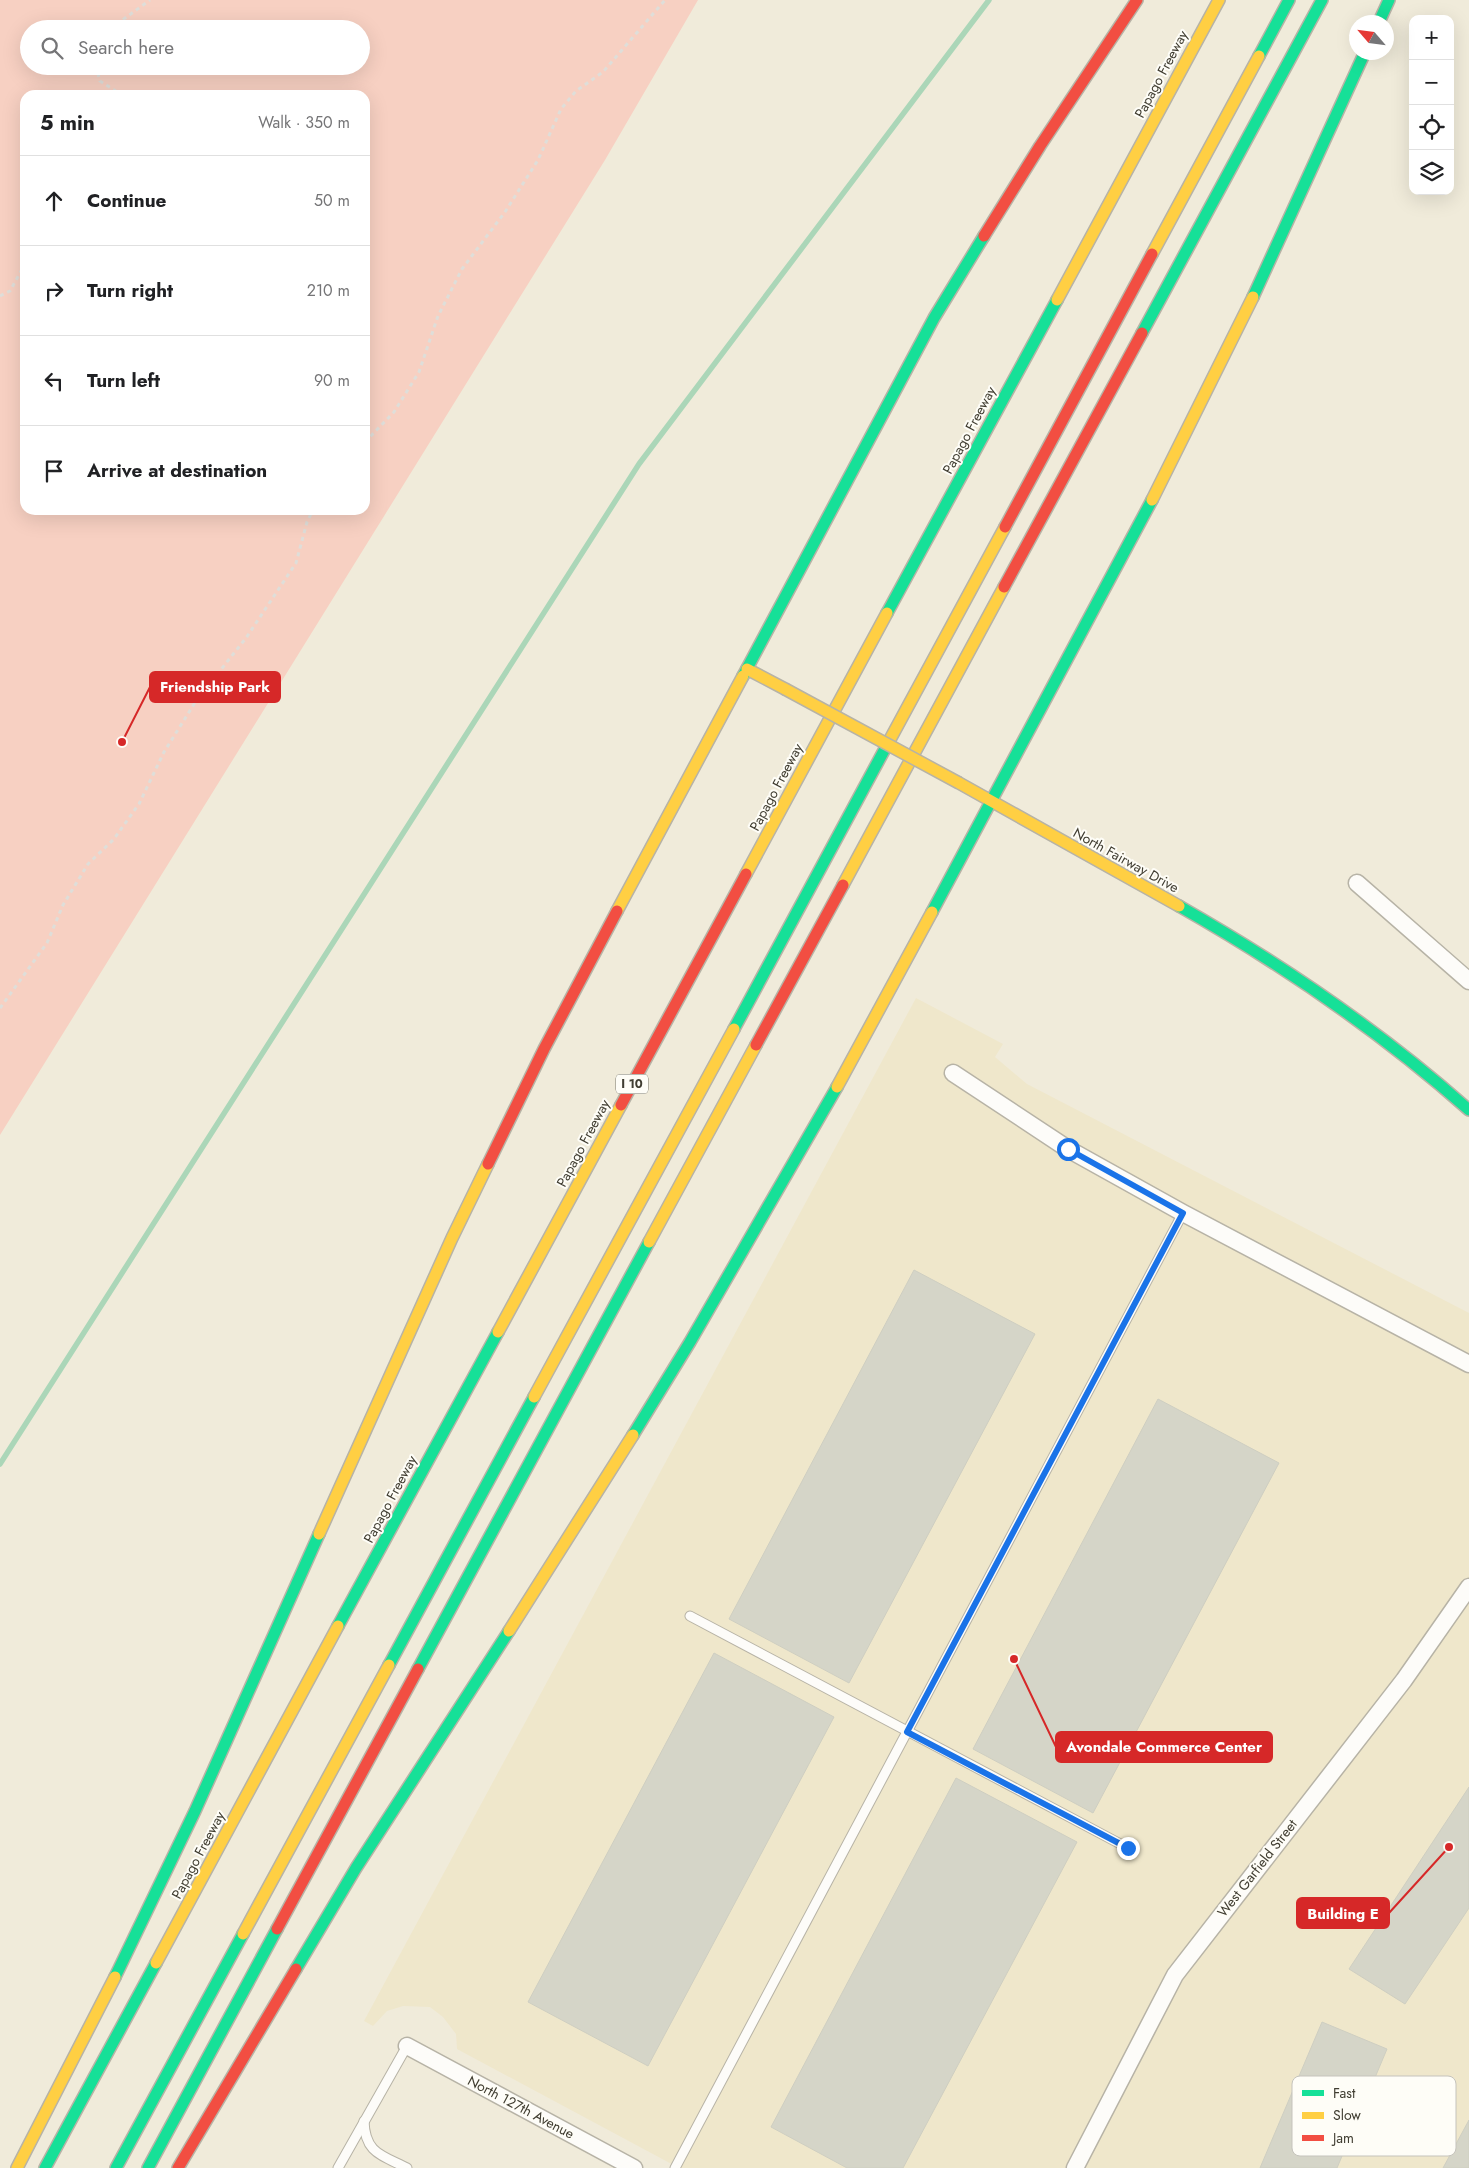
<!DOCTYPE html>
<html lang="en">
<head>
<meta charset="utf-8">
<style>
  body { margin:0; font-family:Jost,sans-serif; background:#f2f2f2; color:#202124 }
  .controls { position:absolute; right:15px; top:15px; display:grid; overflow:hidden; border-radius:10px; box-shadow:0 5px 20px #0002 }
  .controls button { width:45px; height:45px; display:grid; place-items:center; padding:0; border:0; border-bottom:1px solid #e0e0e0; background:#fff; color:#202124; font:25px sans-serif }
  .compass { position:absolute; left:1349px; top:15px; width:45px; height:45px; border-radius:50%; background:#fff; box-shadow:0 5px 20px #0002; rotate:298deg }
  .stop { position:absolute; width:15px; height:15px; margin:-11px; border:4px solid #1a73e8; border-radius:50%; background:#fff }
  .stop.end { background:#1a73e8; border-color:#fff; box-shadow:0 1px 5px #0008 }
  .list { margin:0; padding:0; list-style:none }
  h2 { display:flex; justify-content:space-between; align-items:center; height:65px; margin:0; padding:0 20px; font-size:21px }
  h2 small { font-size:16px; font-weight:400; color:#757577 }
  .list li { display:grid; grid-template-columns:32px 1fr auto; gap:15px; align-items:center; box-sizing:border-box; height:90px; padding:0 20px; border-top:1px solid #e0e0e0 }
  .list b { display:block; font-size:19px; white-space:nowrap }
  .list em { font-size:16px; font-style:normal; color:#757577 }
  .icon { flex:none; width:28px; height:28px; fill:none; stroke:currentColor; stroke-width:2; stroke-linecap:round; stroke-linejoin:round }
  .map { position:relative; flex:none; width:1469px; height:2168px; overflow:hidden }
  .search { position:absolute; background:#fff; box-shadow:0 5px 20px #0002; left:20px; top:20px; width:350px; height:55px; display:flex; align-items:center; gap:12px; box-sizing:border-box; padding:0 18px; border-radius:28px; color:#757577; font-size:19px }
  .panel { position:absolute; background:#fff; box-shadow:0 5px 20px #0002; left:20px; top:90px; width:350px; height:425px; border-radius:15px }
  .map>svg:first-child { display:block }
  .built { fill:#efe7cb }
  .green { fill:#f7d0c2; fill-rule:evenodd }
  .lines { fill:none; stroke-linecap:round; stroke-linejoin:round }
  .stream { stroke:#abd6b8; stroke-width:5.5 }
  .building { fill:#d5d5c8; stroke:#cecec1 }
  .lane-casing { stroke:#b7b3a6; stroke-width:11 }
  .street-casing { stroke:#b7b3a6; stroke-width:19 }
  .fast-casing { stroke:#b7b3a6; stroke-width:14 }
  .slow-casing { stroke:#b7b3a6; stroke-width:14 }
  .jam-casing { stroke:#b7b3a6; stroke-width:14 }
  .path { stroke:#dfded9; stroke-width:3; stroke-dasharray:4 4; stroke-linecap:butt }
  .lane { stroke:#fdfcf9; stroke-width:9 }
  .street { stroke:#fdfcf9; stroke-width:16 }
  .fast { stroke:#16e098; stroke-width:11 }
  .slow { stroke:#ffcf43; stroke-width:11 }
  .jam { stroke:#f24e42; stroke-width:11 }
  .slow-bridge-casing { stroke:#b7b3a6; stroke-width:14; stroke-linecap:butt }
  .slow-bridge { stroke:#ffcf43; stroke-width:11 }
  .route { stroke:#1a73e8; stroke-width:6 }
  .labels { text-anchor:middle; stroke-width:4; stroke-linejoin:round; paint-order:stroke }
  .shield { fill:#fefdf7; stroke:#79776c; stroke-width:1 }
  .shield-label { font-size:12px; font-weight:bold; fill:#403d31 }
  .street-label { font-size:14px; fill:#403d31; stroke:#fefdf7 }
  .key { fill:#fefdf7; stroke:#c5c3bc; stroke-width:1 }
  .key-label { font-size:14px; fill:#403d31 }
  .leader { fill:none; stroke:#d62828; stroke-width:2 }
  .callout-dot { fill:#d62828; stroke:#fefdf7; stroke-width:2 }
  .callout { fill:#d62828; stroke:#d62828; stroke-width:2 }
  .callout-label { font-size:15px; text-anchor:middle; font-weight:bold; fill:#fff }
</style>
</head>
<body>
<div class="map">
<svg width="1469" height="2168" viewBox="0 0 1469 2168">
  <rect width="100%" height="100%" fill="#f0ebda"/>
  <polygon class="built" points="916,998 1003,1044 995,1057 1027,1084 1469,1313 1469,2168 679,2168 457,2049 456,2034 443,2017 430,2007 403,2006 387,2011 373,2026 364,2021"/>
  <path class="green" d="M0,0H698L605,160L0,1135ZM29,29H361V66H29ZM25,95H365V510H25Z"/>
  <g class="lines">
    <polyline class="stream" points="0,1464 639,464 989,0"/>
  </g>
  <g class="building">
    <polygon points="914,1270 1035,1334 849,1683 729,1619"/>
    <polygon points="1158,1399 1279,1463 1093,1813 973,1749"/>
    <polygon points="714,1653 834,1717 648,2066 528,2002"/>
    <polygon points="956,1778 1077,1842 903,2168 847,2168 771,2127"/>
    <polygon points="1469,1787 1469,1908 1405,2004 1349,1969"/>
    <polygon points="1322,2022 1387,2049 1337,2168 1260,2168"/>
    <polygon points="1469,2120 1469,2168 1443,2168"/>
  </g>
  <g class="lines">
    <g class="lane-casing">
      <g id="lane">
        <polyline points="690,1616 1128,1848"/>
        <path d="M364,2121C365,2153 381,2155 407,2168"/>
        <polyline points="338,2168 407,2046"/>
        <polyline points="675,2168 1183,1213"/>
      </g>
    </g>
    <g class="street-casing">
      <g id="street">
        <polyline points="1357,883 1469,981"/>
        <polyline points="953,1073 1068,1149 1183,1213 1469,1364"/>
        <polyline points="407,2046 634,2168"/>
        <polyline points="1075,2168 1175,1975 1404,1680 1469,1587"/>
      </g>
    </g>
    <g class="fast-casing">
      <g id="fast">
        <polyline points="1379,22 1389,0"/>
        <polyline points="1259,56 1289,0"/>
        <polyline points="1253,297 1365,52"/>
        <polyline points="1142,333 1322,0"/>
        <polyline points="887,613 1057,300"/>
        <polyline points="743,676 934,318 984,236"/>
        <path d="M1179,906C1283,965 1380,1031 1469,1110"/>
        <polyline points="932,912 1152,500"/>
        <polyline points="734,1029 887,745"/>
        <polyline points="633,1435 690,1342 837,1087"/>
        <polyline points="338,1626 498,1332"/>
        <polyline points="389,1665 534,1397"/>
        <polyline points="418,1669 649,1242"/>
        <polyline points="296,1969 356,1868 509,1631"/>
        <polyline points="115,1977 195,1811 319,1534"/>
        <polyline points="45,2168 156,1963"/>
        <polyline points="116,2168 243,1934"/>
        <polyline points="148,2168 277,1929"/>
      </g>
    </g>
    <g class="slow-casing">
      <g id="slow">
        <polyline points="1152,254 1259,56"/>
        <polyline points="1057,300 1219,0"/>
        <polyline points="1152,500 1253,297"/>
        <polyline points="747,669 785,689"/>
        <polyline points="887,745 1005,527"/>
        <polyline points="959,783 1179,906"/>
        <polyline points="746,874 887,613"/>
        <polyline points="843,885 1004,587"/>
        <polyline points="617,911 743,676"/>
        <polyline points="837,1087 932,912"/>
        <polyline points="649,1242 756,1045"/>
        <polyline points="498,1332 621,1105"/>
        <polyline points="534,1397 734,1029"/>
        <polyline points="319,1534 452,1238 488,1164"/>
        <polyline points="509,1631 633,1435"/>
        <polyline points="243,1934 389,1665"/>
        <polyline points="156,1963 338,1626"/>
        <polyline points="17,2168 115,1977"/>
      </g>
    </g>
    <g class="jam-casing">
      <g id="jam">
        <polyline points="984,236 1040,146 1137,0"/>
        <polyline points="1005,527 1152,254"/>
        <polyline points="1004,587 1142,333"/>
        <polyline points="756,1045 843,885"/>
        <polyline points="621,1105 746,874"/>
        <polyline points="488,1164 544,1049 617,911"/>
        <polyline points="277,1929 418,1669"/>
        <polyline points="178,2168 296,1969"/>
      </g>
    </g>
    <g class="path">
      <polyline points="110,29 150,0"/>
      <polyline points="100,66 97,70 100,81 122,95"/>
      <polyline points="0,296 10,291 25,264"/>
      <polyline points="365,442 394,412 419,372 438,316 462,269 505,212 538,160 561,109 576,91 603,72 665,0"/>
      <polyline points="0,1008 47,943 63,905 88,864 114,839 139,804 164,752 196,701 246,638 296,563 307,522 313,510"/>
    </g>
    <use href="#lane" class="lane"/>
    <use href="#street" class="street"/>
    <use href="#fast" class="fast"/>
    <use href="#slow" class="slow"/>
    <use href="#jam" class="jam"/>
    <g class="slow-bridge-casing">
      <polyline id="slow-bridge" points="785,689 959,783"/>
    </g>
    <use href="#slow-bridge" class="slow-bridge"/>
  </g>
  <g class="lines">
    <polyline class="route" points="1068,1149 1183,1213 907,1732 1128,1848"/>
  </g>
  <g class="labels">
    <rect class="shield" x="616" y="1074.5" width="32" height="19" rx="4"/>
    <g class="shield-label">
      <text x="632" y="1088">I 10</text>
    </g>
    <g class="street-label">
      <text transform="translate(1161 74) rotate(-62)" y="5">Papago Freeway</text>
      <text transform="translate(969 430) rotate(-62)" y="5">Papago Freeway</text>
      <text transform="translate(776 787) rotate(-62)" y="5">Papago Freeway</text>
      <text transform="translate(1126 860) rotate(29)" y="5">North Fairway Drive</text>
      <text transform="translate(583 1143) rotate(-62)" y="5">Papago Freeway</text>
      <text transform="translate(390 1499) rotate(-62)" y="5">Papago Freeway</text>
      <text transform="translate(198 1855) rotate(-62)" y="5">Papago Freeway</text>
      <text transform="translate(1257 1868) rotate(-52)" y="5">West Garfield Street</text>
      <text transform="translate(521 2107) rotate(28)" y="5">North 127th Avenue</text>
    </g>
  </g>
  <rect x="1292" y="2076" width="164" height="80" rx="8" class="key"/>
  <rect x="1302" y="2090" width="22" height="6" fill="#16e098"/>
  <rect x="1302" y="2112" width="22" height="7" fill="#ffcf43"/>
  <rect x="1302" y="2135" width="22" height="6" fill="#f24e42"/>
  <g class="key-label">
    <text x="1333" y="2098">Fast</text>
    <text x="1333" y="2120">Slow</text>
    <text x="1333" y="2143">Jam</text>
  </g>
  <path class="leader" d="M122 742L150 687M1014 1659L1056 1747M1449 1847L1389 1913"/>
  <g class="callout-dot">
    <circle cx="122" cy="742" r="5"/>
    <circle cx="1014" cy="1659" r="5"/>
    <circle cx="1449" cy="1847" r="5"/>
  </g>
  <g class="callout">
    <rect x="150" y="672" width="130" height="30" rx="5"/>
    <rect x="1056" y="1732" width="216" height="30" rx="5"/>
    <rect x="1297" y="1898" width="92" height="30" rx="5"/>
  </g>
  <g class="callout-label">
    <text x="215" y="692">Friendship Park</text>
    <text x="1164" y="1752">Avondale Commerce Center</text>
    <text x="1343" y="1919">Building E</text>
  </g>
</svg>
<div class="controls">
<button>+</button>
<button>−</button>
<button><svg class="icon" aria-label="locate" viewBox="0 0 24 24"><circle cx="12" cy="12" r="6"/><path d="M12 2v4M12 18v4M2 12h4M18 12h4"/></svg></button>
<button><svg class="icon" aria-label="layers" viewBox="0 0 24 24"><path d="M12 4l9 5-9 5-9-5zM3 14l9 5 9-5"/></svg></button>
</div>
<svg class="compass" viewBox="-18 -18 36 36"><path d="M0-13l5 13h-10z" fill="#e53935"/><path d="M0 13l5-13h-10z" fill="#757577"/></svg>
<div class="stop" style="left:1068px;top:1149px"></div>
<div class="stop end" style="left:1128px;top:1848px"></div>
<div class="search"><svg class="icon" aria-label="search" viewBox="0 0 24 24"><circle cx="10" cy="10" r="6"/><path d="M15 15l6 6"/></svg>Search here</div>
<section class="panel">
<h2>5 min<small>Walk · 350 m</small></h2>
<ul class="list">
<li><svg class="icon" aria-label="ahead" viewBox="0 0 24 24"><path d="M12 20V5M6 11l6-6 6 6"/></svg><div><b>Continue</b></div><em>50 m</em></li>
<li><svg class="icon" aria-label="right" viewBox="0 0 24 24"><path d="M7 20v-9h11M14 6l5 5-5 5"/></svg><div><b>Turn right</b></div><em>210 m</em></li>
<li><svg class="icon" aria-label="left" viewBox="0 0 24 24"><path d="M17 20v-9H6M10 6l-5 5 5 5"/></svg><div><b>Turn left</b></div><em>90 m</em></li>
<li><svg class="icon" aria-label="arrive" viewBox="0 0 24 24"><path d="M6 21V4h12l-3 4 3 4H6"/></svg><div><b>Arrive at destination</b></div></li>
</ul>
</section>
</div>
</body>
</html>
